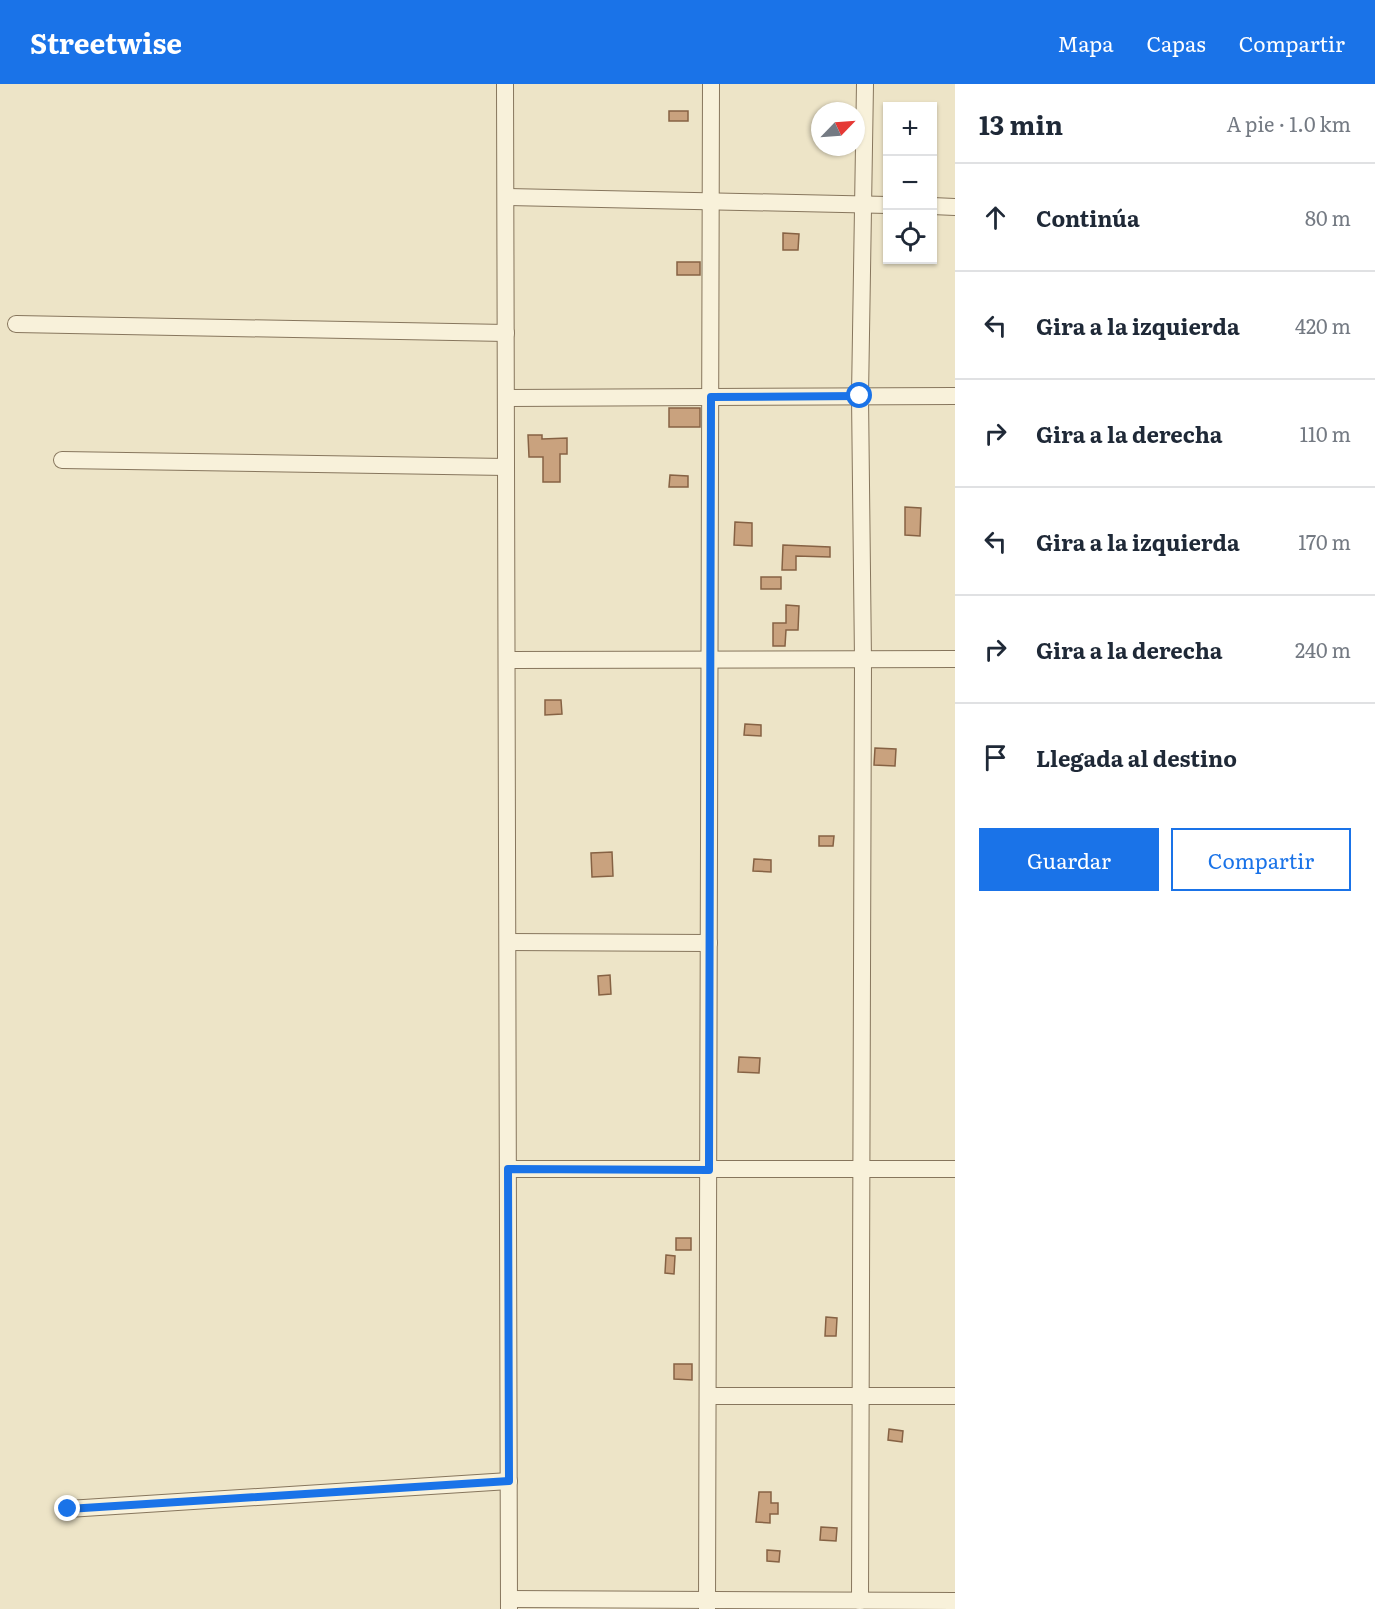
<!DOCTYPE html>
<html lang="es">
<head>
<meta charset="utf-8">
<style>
  body { margin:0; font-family:Literata,serif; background:#f6f6f7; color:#1f2937 }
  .controls { position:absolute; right:18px; top:18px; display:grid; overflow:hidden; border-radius:0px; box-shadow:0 2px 4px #0004 }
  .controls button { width:54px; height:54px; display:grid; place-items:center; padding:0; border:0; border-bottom:2px solid #e0e1e3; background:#fff; color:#1f2937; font:30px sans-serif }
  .compass { position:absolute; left:811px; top:18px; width:54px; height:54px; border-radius:50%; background:#fff; box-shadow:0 2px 4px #0004; rotate:65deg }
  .stop { position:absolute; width:18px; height:18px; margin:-14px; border:4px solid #1a73e8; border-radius:50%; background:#fff }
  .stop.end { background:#1a73e8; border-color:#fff; box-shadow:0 2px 6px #0008 }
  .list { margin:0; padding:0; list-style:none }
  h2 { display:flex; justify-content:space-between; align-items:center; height:78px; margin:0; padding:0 24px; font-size:26px }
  h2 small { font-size:20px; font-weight:400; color:#747a83 }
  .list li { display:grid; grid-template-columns:39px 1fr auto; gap:18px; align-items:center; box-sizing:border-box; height:108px; padding:0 24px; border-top:2px solid #e0e1e3 }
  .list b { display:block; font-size:22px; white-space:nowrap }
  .list em { font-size:20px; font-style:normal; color:#747a83 }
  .actions { display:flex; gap:12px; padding:18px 24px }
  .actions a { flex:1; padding:14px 0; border:2px solid #1a73e8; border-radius:0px; text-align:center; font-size:21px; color:#1a73e8 }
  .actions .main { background:#1a73e8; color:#fff }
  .icon { flex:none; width:33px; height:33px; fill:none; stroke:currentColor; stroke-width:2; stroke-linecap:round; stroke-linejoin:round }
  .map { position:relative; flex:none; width:955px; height:1525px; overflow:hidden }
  header { display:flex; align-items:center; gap:36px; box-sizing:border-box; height:84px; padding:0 30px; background:#1a73e8; color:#fff }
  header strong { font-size:28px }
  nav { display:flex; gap:33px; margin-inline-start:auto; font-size:21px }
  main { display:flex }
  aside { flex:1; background:#fff }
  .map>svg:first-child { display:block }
  .building { fill:#c9a27e; stroke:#866244; stroke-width:1.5 }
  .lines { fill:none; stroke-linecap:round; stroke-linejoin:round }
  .minor-casing { stroke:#87765d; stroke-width:18 }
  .minor { stroke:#f8f1da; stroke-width:16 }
  .route { stroke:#1a73e8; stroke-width:8 }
</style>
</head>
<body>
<header>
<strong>Streetwise</strong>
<nav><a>Mapa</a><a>Capas</a><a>Compartir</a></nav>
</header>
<main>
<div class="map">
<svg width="955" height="1525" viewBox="0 0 955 1525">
  <rect width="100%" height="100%" fill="#ede4c7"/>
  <g class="building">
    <rect x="669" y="27" width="19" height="10"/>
    <polygon points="783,149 799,150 798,166 783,166"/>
    <rect x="677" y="178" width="23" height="13"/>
    <rect x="669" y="324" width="31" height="19"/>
    <polygon points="528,351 542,351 542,355 567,354 567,370 560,370 560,398 543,398 543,373 529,373"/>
    <polygon points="670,391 688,392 688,403 669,403"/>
    <polygon points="905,423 921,424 920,452 905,451"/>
    <polygon points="735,438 752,439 752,462 734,461"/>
    <polygon points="783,461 830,463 830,473 796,472 796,486 782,486"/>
    <rect x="761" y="493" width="20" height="12"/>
    <polygon points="786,521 799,522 798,546 786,546 785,562 773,562 773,539 786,539"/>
    <polygon points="545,616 561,616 562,630 545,631"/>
    <polygon points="745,640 761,641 761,652 744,651"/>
    <polygon points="875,664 896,665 895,682 874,681"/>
    <polygon points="819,752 834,752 833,762 819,762"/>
    <polygon points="612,768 613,792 592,793 591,769"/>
    <polygon points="754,775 771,776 771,788 753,787"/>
    <polygon points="610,891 611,910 599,911 598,892"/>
    <polygon points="739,973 760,974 759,989 738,988"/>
    <rect x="676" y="1154" width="15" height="12"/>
    <polygon points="666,1171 675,1172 674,1190 665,1189"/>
    <polygon points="826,1233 837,1234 836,1252 825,1252"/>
    <polygon points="674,1280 692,1280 692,1296 674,1295"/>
    <polygon points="889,1345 903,1347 902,1358 888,1356"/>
    <polygon points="759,1408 771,1408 771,1419 778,1419 778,1430 770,1430 770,1439 756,1438"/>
    <polygon points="821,1443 837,1444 836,1457 820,1456"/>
    <polygon points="767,1466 780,1467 779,1478 767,1477"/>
  </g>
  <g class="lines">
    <g class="minor-casing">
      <g id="minor">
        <polyline points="505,0 509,1525"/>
        <polyline points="506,113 888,121"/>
        <polyline points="932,122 955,123"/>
        <polyline points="16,240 506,249"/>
        <polyline points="506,314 955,312"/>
        <polyline points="62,376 506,383"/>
        <polyline points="507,576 955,575"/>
        <polyline points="508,858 709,859"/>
        <polyline points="508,1085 955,1085"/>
        <polyline points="708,1312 955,1312"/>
        <polyline points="68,1425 509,1397"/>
        <polyline points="509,1515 955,1517"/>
        <polyline points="860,1517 863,577 860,312 865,0"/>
        <polyline points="707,1525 711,0"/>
      </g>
    </g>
    <use href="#minor" class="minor"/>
  </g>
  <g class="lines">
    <polyline class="route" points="68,1425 509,1397 508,1085 709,1086 711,313 860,312"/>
  </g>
</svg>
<div class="controls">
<button>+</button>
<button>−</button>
<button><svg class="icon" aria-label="locate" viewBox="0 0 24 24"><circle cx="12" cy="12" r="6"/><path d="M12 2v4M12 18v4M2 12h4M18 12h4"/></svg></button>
</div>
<svg class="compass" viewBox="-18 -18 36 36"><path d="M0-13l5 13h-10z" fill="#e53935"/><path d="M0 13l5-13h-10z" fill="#747a83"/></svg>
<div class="stop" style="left:860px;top:312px"></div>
<div class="stop end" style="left:68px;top:1425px"></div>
</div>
<aside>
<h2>13 min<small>A pie · 1.0 km</small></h2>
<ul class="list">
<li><svg class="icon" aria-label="ahead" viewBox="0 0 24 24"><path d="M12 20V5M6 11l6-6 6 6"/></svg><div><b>Continúa</b></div><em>80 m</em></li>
<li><svg class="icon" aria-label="left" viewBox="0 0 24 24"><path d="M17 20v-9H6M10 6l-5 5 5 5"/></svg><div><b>Gira a la izquierda</b></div><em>420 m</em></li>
<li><svg class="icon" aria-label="right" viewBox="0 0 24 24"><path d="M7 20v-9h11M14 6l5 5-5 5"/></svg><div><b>Gira a la derecha</b></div><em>110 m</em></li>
<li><svg class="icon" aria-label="left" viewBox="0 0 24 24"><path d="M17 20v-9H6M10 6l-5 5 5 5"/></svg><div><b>Gira a la izquierda</b></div><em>170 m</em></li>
<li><svg class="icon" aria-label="right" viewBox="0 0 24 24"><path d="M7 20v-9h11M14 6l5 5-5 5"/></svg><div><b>Gira a la derecha</b></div><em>240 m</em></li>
<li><svg class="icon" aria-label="arrive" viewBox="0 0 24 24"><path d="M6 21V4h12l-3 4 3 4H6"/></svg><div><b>Llegada al destino</b></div></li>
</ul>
<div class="actions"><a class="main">Guardar</a><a>Compartir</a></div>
</aside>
</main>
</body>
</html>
